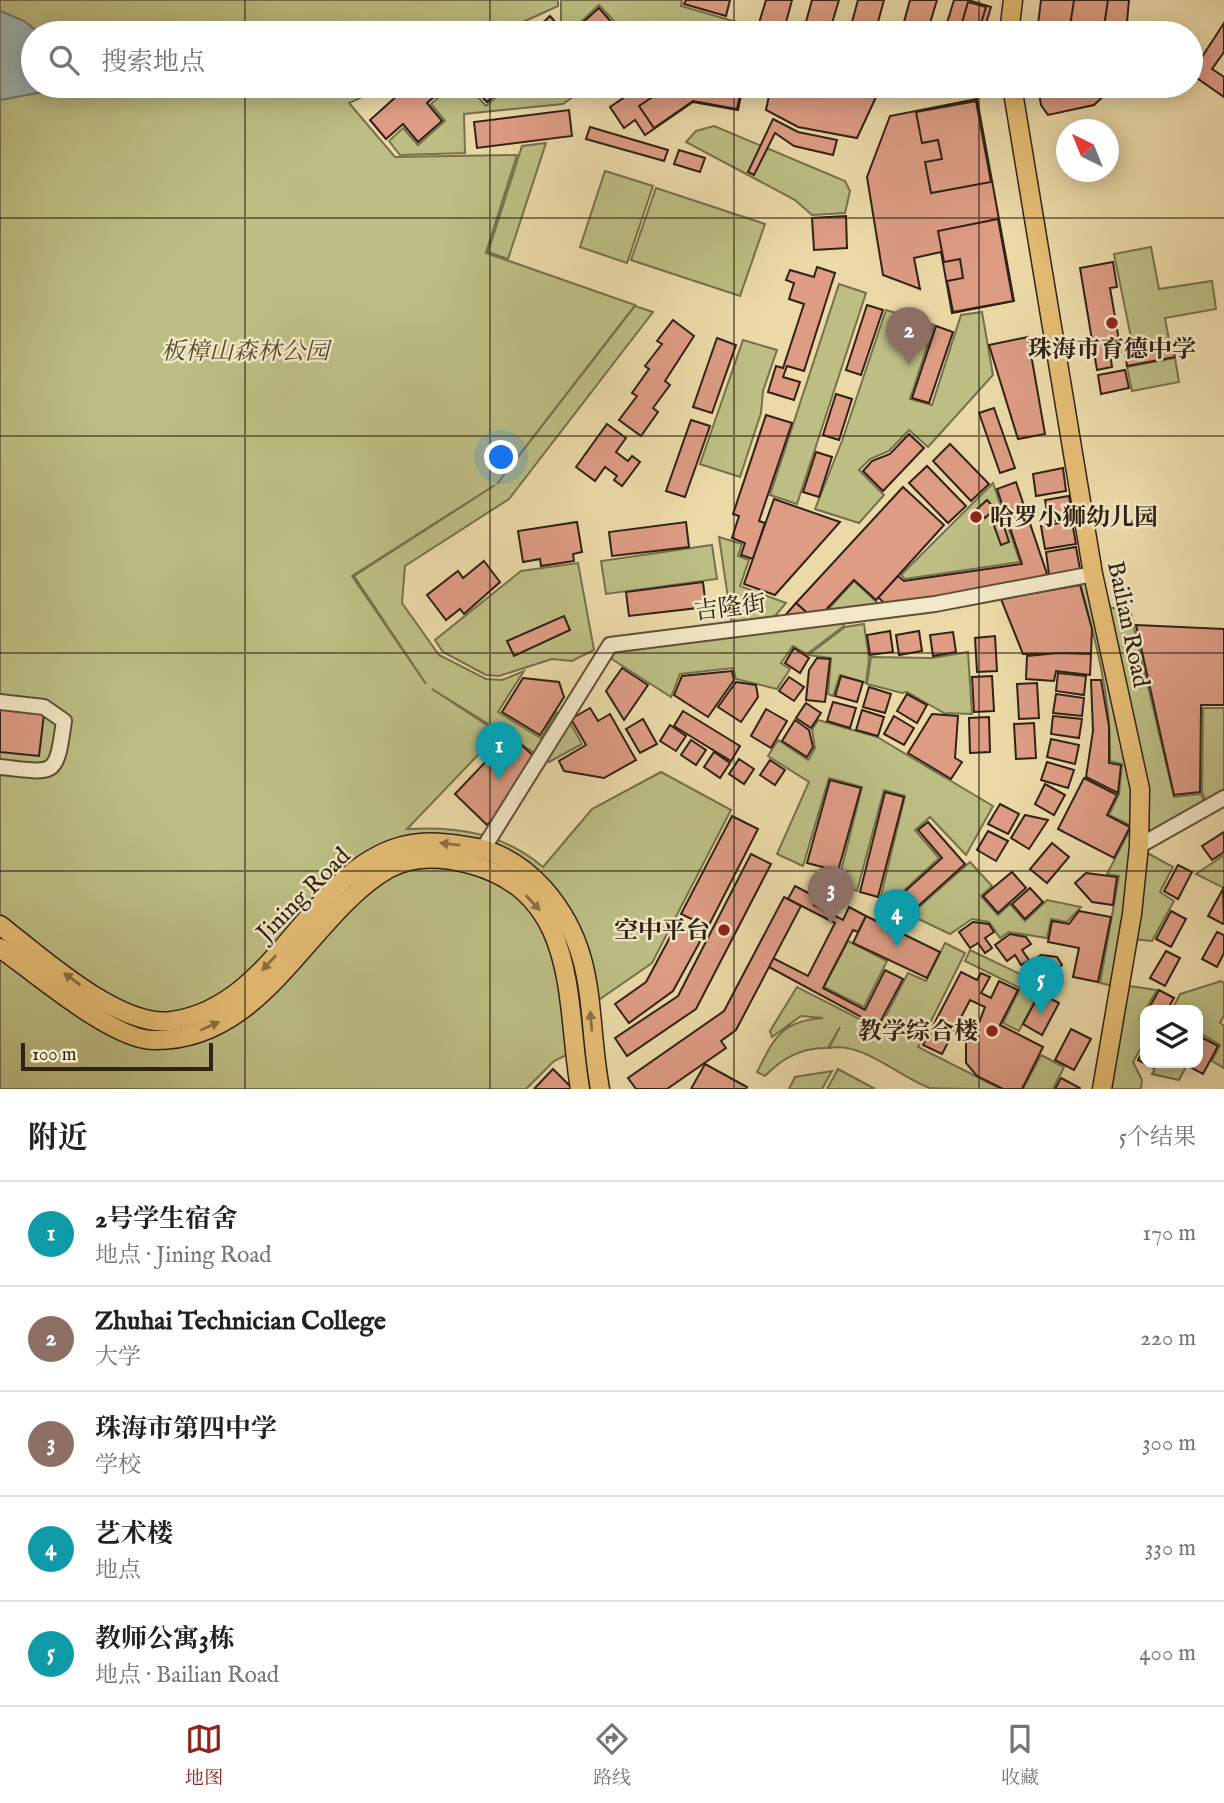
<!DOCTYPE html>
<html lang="zh">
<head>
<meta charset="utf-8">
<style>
  body { margin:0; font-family:"IM FELL English","Noto Serif SC",serif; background:#f6f6f6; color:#202124 }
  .controls { position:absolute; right:21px; bottom:21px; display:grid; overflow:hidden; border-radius:14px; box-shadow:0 4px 18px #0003 }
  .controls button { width:63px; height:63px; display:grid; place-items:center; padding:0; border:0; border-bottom:2px solid #e0e0e0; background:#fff; color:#202124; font:35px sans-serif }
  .compass { position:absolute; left:1056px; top:119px; width:63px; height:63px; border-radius:50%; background:#fff; box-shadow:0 4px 18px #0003; rotate:317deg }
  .scale { position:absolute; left:21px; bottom:18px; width:192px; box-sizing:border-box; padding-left:7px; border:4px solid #302214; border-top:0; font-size:19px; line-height:24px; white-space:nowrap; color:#302214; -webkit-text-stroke:5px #f2e7c6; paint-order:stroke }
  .you { position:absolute; left:502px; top:458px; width:24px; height:24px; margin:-18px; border:5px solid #fff; border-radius:50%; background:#1a73e8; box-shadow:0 0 0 10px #1a73e833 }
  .badge { display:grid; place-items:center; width:46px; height:46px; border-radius:50%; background:#8f2418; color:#fff; font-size:23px; font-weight:700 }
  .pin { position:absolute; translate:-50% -58px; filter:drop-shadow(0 2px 4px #0008) }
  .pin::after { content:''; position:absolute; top:37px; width:24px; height:21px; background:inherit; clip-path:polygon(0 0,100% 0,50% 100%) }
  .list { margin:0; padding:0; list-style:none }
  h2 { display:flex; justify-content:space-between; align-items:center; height:91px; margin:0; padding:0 28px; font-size:30px }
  h2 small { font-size:23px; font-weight:400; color:#757577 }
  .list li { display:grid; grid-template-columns:46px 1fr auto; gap:21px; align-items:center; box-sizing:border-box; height:105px; padding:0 28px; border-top:2px solid #e0e0e0 }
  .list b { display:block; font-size:26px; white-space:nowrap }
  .list p { margin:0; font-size:23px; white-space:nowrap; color:#757577 }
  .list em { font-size:23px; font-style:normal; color:#757577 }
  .icon { flex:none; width:38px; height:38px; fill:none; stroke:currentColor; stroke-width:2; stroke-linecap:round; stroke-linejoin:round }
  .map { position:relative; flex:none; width:1224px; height:1089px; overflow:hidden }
  .search { position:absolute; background:#fff; box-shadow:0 4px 18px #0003; left:21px; right:21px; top:21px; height:77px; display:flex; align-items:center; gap:18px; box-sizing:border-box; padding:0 24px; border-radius:38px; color:#757577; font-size:26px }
  .sheet { height:616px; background:#fff }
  nav { display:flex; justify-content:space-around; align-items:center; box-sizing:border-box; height:98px; border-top:2px solid #e0e0e0; background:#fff; font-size:19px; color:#757577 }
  nav a { display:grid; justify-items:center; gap:4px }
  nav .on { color:#8f2418 }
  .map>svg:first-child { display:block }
  .green { fill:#bdbe84; stroke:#76704c; stroke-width:2; fill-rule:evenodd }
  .water { fill:#9fb7b5; stroke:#737b75; stroke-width:2 }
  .building { fill:#de9c85; stroke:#302214; stroke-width:2 }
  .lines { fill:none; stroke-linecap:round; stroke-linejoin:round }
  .minor-casing { stroke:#5f5039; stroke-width:18 }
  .major-casing { stroke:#302214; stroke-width:21 }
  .minor { stroke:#f2e7c6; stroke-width:14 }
  .major { stroke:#e6bd74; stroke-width:18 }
  .oneway { fill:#8b7044 }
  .grid { fill:none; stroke:#302214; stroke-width:2; stroke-opacity:0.55 }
  .poi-dot { fill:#8f2418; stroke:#f2e7c6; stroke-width:2.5 }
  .labels { text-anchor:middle; stroke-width:5; stroke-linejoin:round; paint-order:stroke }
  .poi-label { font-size:24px; font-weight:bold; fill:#302214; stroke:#f2e7c6; text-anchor:end }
  .park-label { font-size:24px; font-style:italic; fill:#534930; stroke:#f2e7c6 }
  .street-label { font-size:24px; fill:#302214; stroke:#f2e7c6 }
</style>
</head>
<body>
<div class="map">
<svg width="1224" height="1089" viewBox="0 0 1224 1089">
  <rect width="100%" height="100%" fill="#ebdaa8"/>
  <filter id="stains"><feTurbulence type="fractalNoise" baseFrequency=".00286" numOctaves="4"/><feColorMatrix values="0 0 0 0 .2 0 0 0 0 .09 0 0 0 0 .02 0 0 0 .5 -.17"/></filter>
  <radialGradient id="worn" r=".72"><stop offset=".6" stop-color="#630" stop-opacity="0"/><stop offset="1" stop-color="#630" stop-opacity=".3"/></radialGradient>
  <g class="green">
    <polygon points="0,0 558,0 558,6 499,33 39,33 24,21 0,11"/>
    <polygon points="561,0 682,0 681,6 775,33 625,33 599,5 569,33 561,25"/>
    <path d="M62,86H386L349,103L395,157L517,155L486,253L635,305L497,484L635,306L653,312L509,499L405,566L402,603L439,655L486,679L502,680L524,671L498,712L541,738L556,712L568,719L582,744L549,762L432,689L499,733L407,829C457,826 503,833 543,867L592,809L661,772L731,810L652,963L590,1006L593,1042L554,1061L526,1089H0V100L58,89ZM495,485L354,576L426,684L352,576Z"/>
    <polygon points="451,86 456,86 463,94 470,88 486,106 508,86 537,86 541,89 544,86 588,86 563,104 464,114 465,153 400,155 389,141 403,128 418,145 445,121 431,104"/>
    <polygon points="714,126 845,181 850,191 845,213 812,215 795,200 686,142 696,131"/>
    <polygon points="546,143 508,259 488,252 522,146"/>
    <polygon points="605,171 653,186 627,263 580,247"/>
    <polygon points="656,188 765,224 740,296 631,260"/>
    <polygon points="1151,247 1159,289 1212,281 1216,309 1165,318 1169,340 1133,347 1114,254"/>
    <polygon points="839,284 866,293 797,504 770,495"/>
    <polygon points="886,310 934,325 910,399 932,405 961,315 982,312 993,375 928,447 909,430 889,451 870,459 859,470 884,495 859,523 815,509 842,441"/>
    <polygon points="743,340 777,350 763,391 761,413 740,477 700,464"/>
    <polygon points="1175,358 1179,382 1132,391 1127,367"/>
    <polygon points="993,483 1020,562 905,579 901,575"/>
    <polygon points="719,537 742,544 738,556 749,560 740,586 786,603 770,622 732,625"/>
    <polygon points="712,545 717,579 606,594 601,561"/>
    <polygon points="578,563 594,650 572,661 552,659 499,676 486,675 443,652 435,640 521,571"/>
    <path d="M1092,577L1138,790L1117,987L1100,983L1119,876L1107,874L1132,826L1109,815L1119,794L1122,764L1110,761C1112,700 1095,638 1079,579Z"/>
    <polygon points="854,581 883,608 822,616"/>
    <polygon points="1105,607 1130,610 1174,797 1201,794 1205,805 1143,841"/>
    <polygon points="843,617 844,626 807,654 793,646 781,663 790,669 777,689 736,679 733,668 680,674 671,697 607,656 612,647"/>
    <polygon points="864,624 869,659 866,683 840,675 833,696 828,694 831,658 808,655 845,627"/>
    <polygon points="968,652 972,714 944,713 907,692 902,693 867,684 871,657 932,658"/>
    <polygon points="1203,708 1224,708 1224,794 1207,803 1202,792"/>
    <polygon points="818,720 877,737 993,806 966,855 930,817 915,830 939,858 900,894 913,909 907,914 880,900 905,796 884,790 857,891 838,883 862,787 829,778 803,866 777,854 809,782 768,756 778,740 808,760 815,748 812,730"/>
    <polygon points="1142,850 1173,867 1160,892 1174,901 1152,941 1133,939"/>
    <polygon points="1224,855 1224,888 1196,874"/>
    <polygon points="970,862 992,886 981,896 998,915 1010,904 1025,921 1047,900 1081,907 1067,922 1051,919 1047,938 1009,932 1000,938 989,922 972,919 950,934 910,915"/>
    <polygon points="848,941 887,961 864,1007 824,987"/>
    <path d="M945,943L965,953L918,1047L1001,1089C982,1089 946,1089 930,1088C898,1077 865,1042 829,1048L840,1027L828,1048C803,1047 782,1058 765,1076L757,1072C775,1037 781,1021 823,1018L801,1016L772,1037L770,1031L797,987L879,1029L908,973L926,981Z"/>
    <polygon points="970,950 1043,985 1019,1031 1003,1023 1020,988 965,961"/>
    <polygon points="1221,981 1224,983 1224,1015 1220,1023 1224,1026 1224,1068 1212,1061 1220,1045 1203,1035 1198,1045 1198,1010 1172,1010 1180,994"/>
    <polygon points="1122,985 1157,990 1140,1019 1145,1022 1145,1041 1133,1062 1142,1080 1141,1089 1106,1089"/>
    <polygon points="1041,1055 1064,1067 1053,1089 1023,1089"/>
    <polygon points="1158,1063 1188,1063 1179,1080 1152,1074"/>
    <polygon points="838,1069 875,1089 827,1089"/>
    <polygon points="832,1071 822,1089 789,1089 795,1077"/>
  </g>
  <polygon class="water" points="0,11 24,21 39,33 33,33 33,86 61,86 58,89 0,100"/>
  <g class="building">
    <polygon points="686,0 730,0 726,16 684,4"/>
    <polygon points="766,0 792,0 784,30 759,23"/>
    <polygon points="812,0 839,0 829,33 803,33"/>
    <polygon points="858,0 884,0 875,33 849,33"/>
    <polygon points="910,0 937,0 927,33 901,33"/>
    <polygon points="954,0 968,0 991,7 983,33 944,33"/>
    <polygon points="1041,0 1129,0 1126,33 1037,33"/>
    <polygon points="1074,0 1108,0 1103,33 1069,33"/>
    <polygon points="968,2 986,7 978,33 959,33"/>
    <polygon points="599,8 613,24 609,28 614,33 571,33"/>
    <polygon points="550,16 565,33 532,33"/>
    <polygon points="1224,23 1224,52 1212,69 1224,77 1224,97 1191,74"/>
    <polygon points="408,86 443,86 445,88 427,103 442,121 418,142 403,124 386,139 370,120"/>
    <polygon points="472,86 505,86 487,102"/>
    <polygon points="641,86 743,86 738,110 693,102 645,135 635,120 624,128 610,107"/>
    <polygon points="643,86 742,86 737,109 693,101 654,128 639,106 651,98"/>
    <polygon points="771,86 859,86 870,88 876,97 857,138 798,127 766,110"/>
    <polygon points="1038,86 1114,86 1094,105 1048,115 1041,105"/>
    <polygon points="977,99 1014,301 952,313 941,252 914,258 920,289 883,275 867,177 890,116"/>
    <polygon points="976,101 991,182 931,193 925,162 942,159 938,140 922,143 916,112"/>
    <polygon points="569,110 572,136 477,148 474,122"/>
    <polygon points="773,119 798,132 837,140 833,155 794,146 775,133 754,175 748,172"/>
    <polygon points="590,127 668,150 664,161 586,139"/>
    <polygon points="679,150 705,158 700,172 674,164"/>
    <polygon points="846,216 847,248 814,250 812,218"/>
    <polygon points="998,219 1013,301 953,312 947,281 963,278 960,259 944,262 938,231"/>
    <polygon points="1113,262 1117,287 1110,288 1121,352 1110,353 1112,367 1097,370 1080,268"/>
    <polygon points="817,267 835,273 804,371 787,366 783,377 800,382 794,400 768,392 776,366 783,368 804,304 789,299 794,283 786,280 790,270 814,277"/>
    <polygon points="867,305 883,310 861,375 846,370"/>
    <polygon points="673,320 694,336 665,381 670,385 653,408 658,412 641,436 619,420 637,396 632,393 649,369 645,366 662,344 657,341"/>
    <polygon points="936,326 953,332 929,403 912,398"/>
    <polygon points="1028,337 1045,434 1018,439 989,345"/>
    <polygon points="717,338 736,345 712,413 693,407"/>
    <polygon points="1172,342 1175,357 1127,366 1125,351"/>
    <polygon points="1125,370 1129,388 1101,394 1098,375"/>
    <polygon points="836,394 852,399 839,440 823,435"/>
    <polygon points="994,408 1015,468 1000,473 979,413"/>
    <polygon points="766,415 792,423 759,521 765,523 753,559 741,555 745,543 732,538 739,516 733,514"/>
    <polygon points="691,420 710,426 685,497 666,491"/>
    <polygon points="607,424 626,438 616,452 628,461 632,456 640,462 622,486 614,480 617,476 605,467 595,481 576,467"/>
    <polygon points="909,434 924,448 883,491 863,471 872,461 890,454"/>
    <polygon points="950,444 989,484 971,501 933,461"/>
    <polygon points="816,452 832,457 819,497 803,492"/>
    <polygon points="927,466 966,506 948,523 909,483"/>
    <polygon points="1063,468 1066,491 1036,496 1033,474"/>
    <polygon points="1016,482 1047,574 1014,587 886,605 878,597 898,576 904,581 1022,564 997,489"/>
    <polygon points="903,487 944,525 876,600 854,580 820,616 813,618 796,603"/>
    <polygon points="1069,496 1073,518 1049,522 1045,500"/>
    <polygon points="774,499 840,522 775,595 744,584"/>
    <polygon points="987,500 995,509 985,518 977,509"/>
    <polygon points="1001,517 1009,542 1001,545 992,520"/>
    <polygon points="1072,521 1076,544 1045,549 1041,526"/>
    <polygon points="577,522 582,552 573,554 574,561 541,566 540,559 523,562 518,531"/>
    <polygon points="686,522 689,547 612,556 609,532"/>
    <polygon points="1076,547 1080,569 1049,575 1046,552"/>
    <polygon points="484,561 500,582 464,614 460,609 446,620 427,595 458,571 463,578"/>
    <polygon points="703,582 706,607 629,616 626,592"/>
    <polygon points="1080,585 1092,629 1091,653 1023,654 1001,599"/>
    <polygon points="796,603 813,618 782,619"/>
    <polygon points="564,616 570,630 514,656 507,641"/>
    <polygon points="1136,625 1224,629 1224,705 1201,705 1200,792 1174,795"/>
    <polygon points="890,631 893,652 870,655 867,635"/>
    <polygon points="919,631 922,651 899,655 896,635"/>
    <polygon points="953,632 956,652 933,656 930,635"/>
    <polygon points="995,636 997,671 977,672 975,638"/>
    <polygon points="794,648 809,658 800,673 785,663"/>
    <polygon points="1058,653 1091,654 1090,675 1056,671 1054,681 1026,679 1027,656"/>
    <polygon points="817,658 830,659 825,702 806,700 809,670"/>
    <polygon points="622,668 648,685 624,720 606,691"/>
    <polygon points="732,671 734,680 708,717 674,695 682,676"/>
    <polygon points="1058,673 1086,676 1084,695 1056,691"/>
    <polygon points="841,676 863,682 857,702 835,696"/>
    <polygon points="992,676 994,711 974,712 972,677"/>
    <polygon points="789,677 804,687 794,701 779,691"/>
    <polygon points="523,678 559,682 564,697 540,735 502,712"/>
    <polygon points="1091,680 1101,680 1109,726 1109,763 1121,765 1118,793 1086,777 1093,731"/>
    <polygon points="736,682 756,685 758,697 741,722 718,707"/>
    <polygon points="1037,683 1039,718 1019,719 1017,684"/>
    <polygon points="869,687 891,694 885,713 863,707"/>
    <polygon points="907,694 927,705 917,723 897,711"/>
    <polygon points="1056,694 1084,698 1082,716 1053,713"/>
    <polygon points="833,702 856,708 850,728 827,721"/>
    <polygon points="806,703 821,713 811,728 796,718"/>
    <polygon points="590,708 598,721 610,714 636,760 604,778 564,771 559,761 586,745 571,719"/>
    <polygon points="0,709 44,714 39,756 0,752"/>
    <polygon points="766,709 787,721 771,748 751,736"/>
    <polygon points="862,710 884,717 878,736 856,730"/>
    <polygon points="683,711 740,746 731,761 674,726"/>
    <polygon points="932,714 958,716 955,758 962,762 951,779 908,753"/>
    <polygon points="894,716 914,728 904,745 884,734"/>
    <polygon points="1053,716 1082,719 1079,738 1051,734"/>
    <polygon points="989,717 990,752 970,753 969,718"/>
    <polygon points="643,719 657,744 640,753 626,729"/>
    <polygon points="795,720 809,730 813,747 807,757 782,741"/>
    <polygon points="1034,723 1036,758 1016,759 1014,724"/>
    <polygon points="670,725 686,736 676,751 660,741"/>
    <polygon points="511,735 544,766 487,825 455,794"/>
    <polygon points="1051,739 1079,745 1075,764 1047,757"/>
    <polygon points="691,740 706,750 696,765 681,755"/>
    <polygon points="714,752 730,763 720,778 704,767"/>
    <polygon points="739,759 754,769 744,784 729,774"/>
    <polygon points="770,760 785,770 775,785 760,775"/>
    <polygon points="1047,762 1074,770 1068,788 1041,780"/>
    <polygon points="1084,778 1117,795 1107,815 1130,827 1114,858 1058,829"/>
    <polygon points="830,780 861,788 838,871 807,863"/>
    <polygon points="1045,784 1065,795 1054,815 1035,804"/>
    <polygon points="885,792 904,797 878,897 860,892"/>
    <polygon points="1000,804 1019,814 1008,834 988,824"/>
    <polygon points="1025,815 1048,820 1029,849 1011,838"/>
    <polygon points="732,816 758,829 708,927 681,914"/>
    <polygon points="928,822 965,864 915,909 902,894 942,858 918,830"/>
    <polygon points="988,831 1008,841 996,861 977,850"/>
    <polygon points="1224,832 1224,852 1212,860 1202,846"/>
    <polygon points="1052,843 1069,857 1047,883 1030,869"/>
    <polygon points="751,854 771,864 696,1009 627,1056 615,1038 678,996"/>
    <polygon points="1178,865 1192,872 1178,899 1164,891"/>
    <polygon points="1012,872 1026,888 998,913 983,896"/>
    <polygon points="1086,873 1117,877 1113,905 1092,902 1075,883"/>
    <polygon points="795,886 818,898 814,905 843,920 849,907 866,916 858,932 853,930 823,988 865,1010 885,970 903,979 878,1026 769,967 773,958 808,976 835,923 788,899"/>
    <polygon points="1030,888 1043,902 1025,919 1012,904"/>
    <polygon points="1223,889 1224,922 1223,924 1208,916"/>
    <polygon points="784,897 801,906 736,1030 721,1041 726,1048 667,1089 636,1089 628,1078 724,1011"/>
    <polygon points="1079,911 1111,917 1098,982 1073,977 1079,948 1048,942 1052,921 1069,924"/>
    <polygon points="1171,911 1186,919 1171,947 1156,939"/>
    <polygon points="866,916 940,952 927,978 853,943"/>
    <polygon points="973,922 989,924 994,932 985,938 992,948 985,953 978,943 970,948 959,932"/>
    <polygon points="677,924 702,938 673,991 629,1023 615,1004 646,982"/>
    <polygon points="1217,932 1224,935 1224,953 1217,967 1202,959"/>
    <polygon points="1010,934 1026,937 1031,944 1022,950 1029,960 1021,965 1015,955 1007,961 995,945"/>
    <polygon points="1166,951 1180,958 1165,986 1150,978"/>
    <polygon points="1041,955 1057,957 1062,965 1053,971 1060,980 1053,985 1046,976 1038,982 1026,965"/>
    <polygon points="961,972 977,980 981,973 990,977 981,993 991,998 999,981 1018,990 1000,1025 1043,1047 1022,1089 1003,1089 977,1076 966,1063 966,1039 977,1028 985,1007 970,1000 942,1054 923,1045"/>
    <polygon points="1159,990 1174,998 1167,1010 1148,1010"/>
    <polygon points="1040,993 1059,1003 1042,1035 1023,1024"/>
    <polygon points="1071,1029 1091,1039 1074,1070 1055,1060"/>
    <polygon points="1203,1038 1218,1046 1203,1074 1188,1066 1198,1063 1198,1048"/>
    <polygon points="1145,1047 1145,1063 1156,1063 1153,1068 1138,1060"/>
    <polygon points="705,1064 747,1087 746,1089 691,1089"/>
    <polygon points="553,1069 573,1089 534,1089"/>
    <polygon points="1061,1078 1080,1088 1080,1089 1055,1089"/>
  </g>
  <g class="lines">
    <g class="minor-casing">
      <g id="minor">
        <path d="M0,702L44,707L64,721C56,778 56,773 0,767"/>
        <polyline points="1139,846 1224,798"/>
        <polyline points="483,849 610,645 935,604 1093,574"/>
      </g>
    </g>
    <g class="major-casing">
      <g id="major">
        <polyline points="1009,33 1013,0"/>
        <polyline points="1012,86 1093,574 1140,789 1139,846 1132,914 1102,1089"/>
        <path d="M0,925C41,957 120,1029 172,1021C276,1006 308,874 399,847C425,839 452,843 478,848C504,854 526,869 544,889C599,952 586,1013 600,1089"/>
        <path d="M0,948C35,973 113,1040 153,1040C265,1042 308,915 388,869C413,855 444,857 470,864C580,894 565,1000 580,1089"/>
      </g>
    </g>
    <use href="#minor" class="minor"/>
    <use href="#major" class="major"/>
  </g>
  <defs><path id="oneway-solid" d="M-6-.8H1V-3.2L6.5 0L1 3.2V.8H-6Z" transform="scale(1.75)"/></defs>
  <g class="oneway">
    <use href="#oneway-solid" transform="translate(450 844) rotate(-174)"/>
    <use href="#oneway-solid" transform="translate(533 903) rotate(47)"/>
    <use href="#oneway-solid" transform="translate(269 963) rotate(133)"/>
    <use href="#oneway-solid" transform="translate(72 979) rotate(-144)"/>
    <use href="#oneway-solid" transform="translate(591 1021) rotate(-95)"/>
    <use href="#oneway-solid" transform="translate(210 1026) rotate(-24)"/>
  </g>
  <path class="grid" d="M245,0V33M490,0V33M734,0V33M979,0V33M245,86V1089M490,86V1089M734,86V1089M979,86V1089M0,218H1224M0,436H1224M0,653H1224M0,871H1224"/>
  <g class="poi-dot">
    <circle cx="1112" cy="323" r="7"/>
    <circle cx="976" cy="517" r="7"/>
    <circle cx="724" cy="930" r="7"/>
    <circle cx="992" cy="1031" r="7"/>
  </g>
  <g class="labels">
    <g class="poi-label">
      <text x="1112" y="357" text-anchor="middle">珠海市育德中学</text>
      <text x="990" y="525" text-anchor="start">哈罗小狮幼儿园</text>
      <text x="710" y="938">空中平台</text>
      <text x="978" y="1039">教学综合楼</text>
    </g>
    <g class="park-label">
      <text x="245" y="359">板樟山森林公园</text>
    </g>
    <g class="street-label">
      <text transform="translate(730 607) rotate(-7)" y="8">吉隆街</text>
      <text transform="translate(1129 624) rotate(78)" y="8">Bailian Road</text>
      <text transform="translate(303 894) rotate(-45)" y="8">Jining Road</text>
    </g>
  </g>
  <rect width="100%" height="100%" filter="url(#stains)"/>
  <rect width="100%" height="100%" fill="url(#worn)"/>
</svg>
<div class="controls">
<button><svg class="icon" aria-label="layers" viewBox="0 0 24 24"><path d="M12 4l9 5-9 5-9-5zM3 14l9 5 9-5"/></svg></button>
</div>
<svg class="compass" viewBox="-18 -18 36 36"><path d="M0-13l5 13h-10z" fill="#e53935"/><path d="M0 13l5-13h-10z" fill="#757577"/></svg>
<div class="scale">100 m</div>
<div class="you"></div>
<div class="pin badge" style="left:499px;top:780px;background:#0f9aa8">1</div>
<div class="pin badge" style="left:909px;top:365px;background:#8d6e63">2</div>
<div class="pin badge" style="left:831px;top:924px;background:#8d6e63">3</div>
<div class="pin badge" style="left:897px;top:947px;background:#0f9aa8">4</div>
<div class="pin badge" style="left:1041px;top:1014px;background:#0f9aa8">5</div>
<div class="search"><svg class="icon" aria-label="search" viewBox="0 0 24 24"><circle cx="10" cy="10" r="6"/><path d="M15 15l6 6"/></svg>搜索地点</div>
</div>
<section class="sheet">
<h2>附近<small>5个结果</small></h2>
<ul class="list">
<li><span class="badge" style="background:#0f9aa8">1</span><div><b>2号学生宿舍</b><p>地点 · Jining Road</p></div><em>170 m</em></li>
<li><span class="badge" style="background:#8d6e63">2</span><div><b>Zhuhai Technician College</b><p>大学</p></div><em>220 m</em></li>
<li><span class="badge" style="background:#8d6e63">3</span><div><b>珠海市第四中学</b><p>学校</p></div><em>300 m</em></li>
<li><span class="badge" style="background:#0f9aa8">4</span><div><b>艺术楼</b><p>地点</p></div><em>330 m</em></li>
<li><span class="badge" style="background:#0f9aa8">5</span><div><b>教师公寓3栋</b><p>地点 · Bailian Road</p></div><em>400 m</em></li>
</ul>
</section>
<nav>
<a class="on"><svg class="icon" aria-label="map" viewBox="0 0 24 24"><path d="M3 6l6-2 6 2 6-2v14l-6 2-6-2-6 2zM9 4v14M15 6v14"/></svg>地图</a>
<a><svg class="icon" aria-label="directions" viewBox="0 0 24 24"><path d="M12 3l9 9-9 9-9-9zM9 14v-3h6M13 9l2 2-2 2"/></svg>路线</a>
<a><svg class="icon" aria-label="saved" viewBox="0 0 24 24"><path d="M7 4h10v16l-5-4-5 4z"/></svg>收藏</a>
</nav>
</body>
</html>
